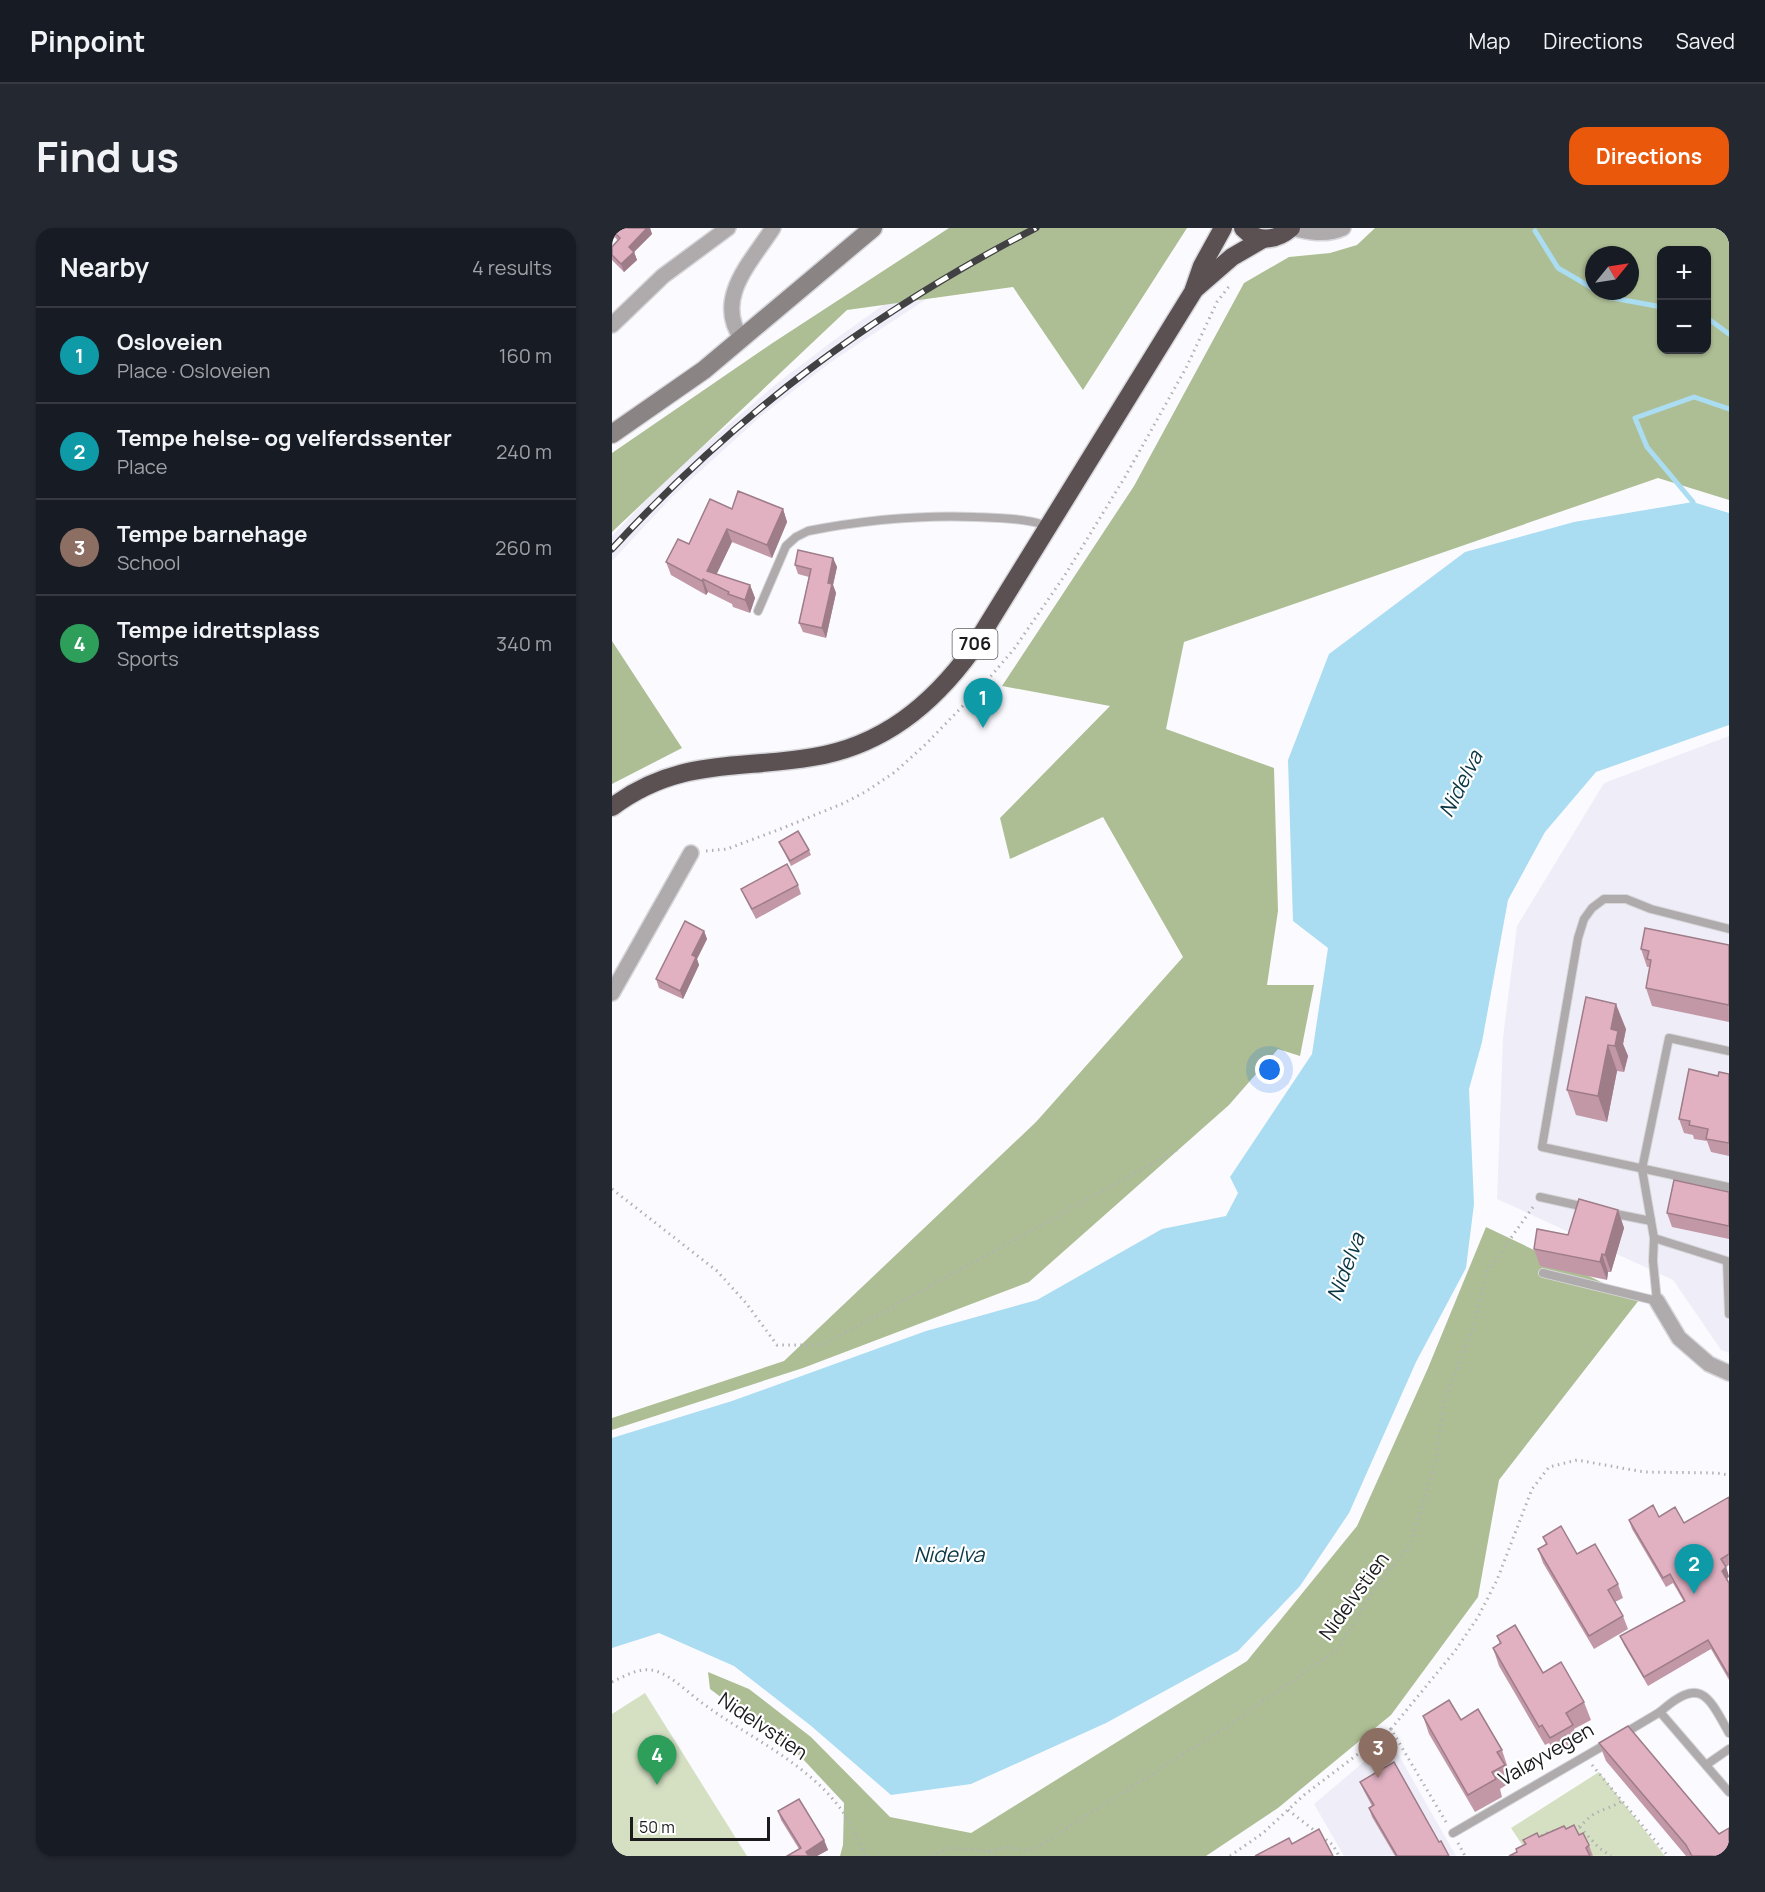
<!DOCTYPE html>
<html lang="en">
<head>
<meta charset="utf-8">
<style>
  body { margin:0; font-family:Manrope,sans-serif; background:#242831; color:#f1f3f6 }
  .controls { position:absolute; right:18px; top:18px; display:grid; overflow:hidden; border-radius:12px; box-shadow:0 2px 4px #0004 }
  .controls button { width:54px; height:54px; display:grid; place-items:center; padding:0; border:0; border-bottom:2px solid #363941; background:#171b24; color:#f1f3f6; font:30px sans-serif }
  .compass { position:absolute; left:973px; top:18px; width:54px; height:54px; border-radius:50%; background:#171b24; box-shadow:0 2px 4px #0004; rotate:60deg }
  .scale { position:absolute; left:18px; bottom:15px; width:140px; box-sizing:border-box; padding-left:6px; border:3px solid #1b1b1e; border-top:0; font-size:16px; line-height:21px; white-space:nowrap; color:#1b1b1e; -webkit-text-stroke:4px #fff; paint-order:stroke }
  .you { position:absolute; left:658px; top:842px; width:21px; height:21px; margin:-15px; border:4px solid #fff; border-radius:50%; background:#1a73e8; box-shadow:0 0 0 9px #1a73e833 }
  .badge { display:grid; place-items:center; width:39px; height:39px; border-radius:50%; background:#ea580c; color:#fff; font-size:20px; font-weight:700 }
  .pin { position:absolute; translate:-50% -50px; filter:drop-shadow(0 2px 3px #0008) }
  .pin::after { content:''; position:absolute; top:32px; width:21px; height:18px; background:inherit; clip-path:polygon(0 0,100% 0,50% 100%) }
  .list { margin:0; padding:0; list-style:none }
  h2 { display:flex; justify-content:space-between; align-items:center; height:78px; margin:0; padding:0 24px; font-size:26px }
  h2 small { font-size:20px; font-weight:400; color:#9ea1a6 }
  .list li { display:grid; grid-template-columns:39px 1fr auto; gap:18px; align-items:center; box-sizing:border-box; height:96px; padding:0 24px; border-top:2px solid #363941 }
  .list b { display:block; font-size:22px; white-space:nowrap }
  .list p { margin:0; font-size:20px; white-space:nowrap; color:#9ea1a6 }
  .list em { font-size:20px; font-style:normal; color:#9ea1a6 }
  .map { position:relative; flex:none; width:1117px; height:1628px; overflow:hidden; border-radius:18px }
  header { display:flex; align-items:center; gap:36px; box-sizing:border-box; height:84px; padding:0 30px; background:#171b24; border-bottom:2px solid #363941 }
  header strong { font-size:28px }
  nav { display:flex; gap:33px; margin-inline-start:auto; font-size:21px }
  .intro { display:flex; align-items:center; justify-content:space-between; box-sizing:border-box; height:144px; padding:0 36px }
  h1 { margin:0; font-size:42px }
  .button { padding:15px 27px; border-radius:18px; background:#ea580c; color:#fff; font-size:21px; font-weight:700 }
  main { display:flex; gap:36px; padding:0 36px }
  aside { flex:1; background:#171b24; border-radius:18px; box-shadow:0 2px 4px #0004 }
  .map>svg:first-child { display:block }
  .built { fill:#efeef8 }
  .green { fill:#d5e0c3 }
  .forest { fill:#aebe94; fill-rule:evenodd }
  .water { fill:#aadcf2 }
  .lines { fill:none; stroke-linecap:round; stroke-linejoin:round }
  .stream { stroke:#aadcf2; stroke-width:5 }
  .lane-casing { stroke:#d7d7db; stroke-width:10 }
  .street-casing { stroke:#d7d7db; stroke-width:18 }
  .secondary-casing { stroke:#d7d7db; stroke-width:21 }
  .highway-casing { stroke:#d7d7db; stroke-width:21 }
  .path { stroke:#b1b1b4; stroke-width:3; stroke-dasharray:1.5 4.5; stroke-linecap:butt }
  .lane { stroke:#afabac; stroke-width:8 }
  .street { stroke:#afabac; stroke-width:15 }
  .secondary { stroke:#8b8485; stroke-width:18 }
  .highway { stroke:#5b5153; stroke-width:18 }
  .rail-casing { stroke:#414144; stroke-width:7 }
  .rail { stroke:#fff; stroke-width:4.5; stroke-dasharray:14; stroke-linecap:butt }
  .wall { fill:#c298a7 }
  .shaded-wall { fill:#9e7c88 }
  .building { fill:#e1b1c2; stroke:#9e7c88; stroke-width:1.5 }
  .labels { text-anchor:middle; stroke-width:4.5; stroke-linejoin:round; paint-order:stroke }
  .shield { fill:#fff; stroke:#5f5f62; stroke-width:1.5 }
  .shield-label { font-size:18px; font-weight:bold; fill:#1b1b1e }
  .street-label { font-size:20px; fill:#1b1b1e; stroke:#fff }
  .water-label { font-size:21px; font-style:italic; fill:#0a3746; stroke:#fff }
</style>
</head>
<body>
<header>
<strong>Pinpoint</strong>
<nav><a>Map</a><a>Directions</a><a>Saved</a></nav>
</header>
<div class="intro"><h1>Find us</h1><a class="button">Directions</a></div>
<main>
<aside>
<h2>Nearby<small>4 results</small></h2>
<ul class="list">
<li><span class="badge" style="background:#0f9aa8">1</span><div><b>Osloveien</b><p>Place · Osloveien</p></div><em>160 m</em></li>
<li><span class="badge" style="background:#0f9aa8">2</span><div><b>Tempe helse- og velferdssenter</b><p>Place</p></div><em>240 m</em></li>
<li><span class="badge" style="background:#8d6e63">3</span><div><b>Tempe barnehage</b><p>School</p></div><em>260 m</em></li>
<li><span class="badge" style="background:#2e9e5b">4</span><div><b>Tempe idrettsplass</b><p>Sports</p></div><em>340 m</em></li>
</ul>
</aside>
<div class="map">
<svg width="1117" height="1628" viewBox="0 0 1117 1628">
  <rect width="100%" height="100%" fill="#fbfbff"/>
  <g class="built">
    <polygon points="328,62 219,134 149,188 62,267 0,333 0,308 59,246 164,156 222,112 291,63"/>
    <polygon points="1117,508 1117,1125 1109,1122 1061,1052 885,971 891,809 905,698 992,555"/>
    <polygon points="767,1521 785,1524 844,1628 732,1628 702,1576"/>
  </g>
  <g class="green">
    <polygon points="33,1465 135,1628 0,1628 0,1486"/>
    <polygon points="987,1544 1053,1628 901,1628 913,1621 899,1600"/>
  </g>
  <g class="forest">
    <polygon points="337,0 575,0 471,162 401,59 235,82 0,304 0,225 159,116"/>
    <path d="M763,0H1117V272L1046,250L572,414L554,501L662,540L666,683L655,757H702L688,828L666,821L617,877L417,1054L191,1140L0,1202V1190L172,1133L424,894L571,729L491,589L398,631L388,590L498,478L390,458L522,258L632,55L677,29L718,25L745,17ZM1094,22V122H1050V22ZM982,27H1018V63H982Z"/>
    <polygon points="0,413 70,520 0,556"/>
    <polygon points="874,999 1027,1072 887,1252 866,1369 779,1487 666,1580 594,1628 228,1628 231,1617 232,1575 189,1529 98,1461 96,1444 137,1461 199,1509 278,1589 359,1605 635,1433 745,1298 816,1140"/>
  </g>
  <polygon class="water" points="1081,274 1117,285 1117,497 984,544 933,604 896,672 870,814 857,861 862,976 854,1040 804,1134 737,1285 688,1358 626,1423 494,1495 359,1556 279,1567 198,1497 122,1438 47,1405 0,1420 0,1210 120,1173 314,1103 425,1072 550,1001 614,988 626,965 618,949 700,826 716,720 681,693 676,532 717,426 853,324 962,294"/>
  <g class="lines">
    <g class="stream">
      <polyline points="923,3 946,40 982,61"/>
      <polyline points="985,63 995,69 1050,79"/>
      <polyline points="1094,89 1117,106"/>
      <polyline points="1081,274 1035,219 1023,190 1082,169 1117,181"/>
    </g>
    <g class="lane-casing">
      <g id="lane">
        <path d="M146,383L174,318L184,309L196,303C253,292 305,287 362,289C388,290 412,290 436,298"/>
        <polyline points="1117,701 1039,681 1014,671 992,671 980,680 972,691 966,710 930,919 1117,959"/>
        <polyline points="928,969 973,979"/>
        <polyline points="999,985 1039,993"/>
        <polyline points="1042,1010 1115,1033 1117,1086"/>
        <polyline points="931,1045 1045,1073 1041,1033 1042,1010 1030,941 1057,810 1117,823"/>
        <path d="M1048,1484C1088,1448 1096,1467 1117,1505"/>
        <polyline points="1011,1506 1048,1484 1117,1564"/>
        <polyline points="1094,1537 1117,1521"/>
        <polyline points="841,1605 996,1515"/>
      </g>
    </g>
    <g class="street-casing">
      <g id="street">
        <path d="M679,0C696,4 714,8 731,0"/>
        <polyline points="0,97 51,48 116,0"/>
        <path d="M130,111C101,71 140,33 161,0"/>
        <polyline points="0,765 79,625"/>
        <polyline points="1045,1073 1067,1110 1097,1136 1117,1145"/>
      </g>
    </g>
    <g class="secondary-casing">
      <polyline id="secondary" points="0,206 92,142 261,0"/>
    </g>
    <g class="highway-casing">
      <g id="highway">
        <path d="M631,0C645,15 664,13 679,0"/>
        <polyline points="582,62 620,29 651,11"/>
        <path d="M0,579C67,529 126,542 201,529C270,518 320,477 360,422L581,64L590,38L611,0"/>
      </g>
    </g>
    <g class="path">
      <polyline points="94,623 115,621 171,600 232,575 253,564 283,544 314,516 373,455 402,421 453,347 513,249 574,140 605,74 619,56"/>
      <polyline points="0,961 105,1043 134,1075 165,1117 211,1117 565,922"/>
      <path d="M0,1454C13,1448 29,1438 44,1443C62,1449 77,1466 93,1477C155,1522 227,1548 253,1628"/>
      <polyline points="980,1537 1056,1628"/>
      <polyline points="676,1582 721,1617 727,1628"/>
      <polyline points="834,1594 779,1501 843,1423 866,1389 885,1352 920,1261 937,1239 965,1232 1032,1244 1104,1245 1117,1247"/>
      <polyline points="968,1599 987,1620 999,1628"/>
      <path d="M961,1601C970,1599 974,1591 982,1586C991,1581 1001,1579 1010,1573"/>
      <polyline points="924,1611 937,1604 942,1603"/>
      <polyline points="846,1615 853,1628"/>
      <polyline points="377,1623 382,1628"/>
      <polyline points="319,1628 337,1620 377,1623 396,1619 419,1623 617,1497 726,1421 762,1361 799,1315 824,1232 832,1172 861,1101 874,1045 921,979"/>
      <polyline points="618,1628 651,1605 692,1567 779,1501"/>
    </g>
    <use href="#lane" class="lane"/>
    <use href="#street" class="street"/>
    <use href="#secondary" class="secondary"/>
    <use href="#highway" class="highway"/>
    <g class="rail-casing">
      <path id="rail" d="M0,321C124,186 261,84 424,0"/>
    </g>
    <use href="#rail" class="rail"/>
  </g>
  <g class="wall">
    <polygon points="0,0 38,0 40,6 22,24 25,32 12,44 0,32 0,19 6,13 2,8"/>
    <polygon points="120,281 171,281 175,294 160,330 120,314 104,346 138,357 143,370 138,385 121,379 120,376 96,364 94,367 59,347 54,334"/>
    <polygon points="221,330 225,339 221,357 224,365 214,410 191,404 187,395 197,349 186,346 183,337"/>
    <polygon points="167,614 197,622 199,627 179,638"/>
    <polygon points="186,657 189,666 144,691 133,670 129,661"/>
    <polygon points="92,703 95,711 85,731 87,737 71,771 47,760 44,751"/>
    <polygon points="1117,717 1117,794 1040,778 1034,760 1038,739 1035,739 1029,721"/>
    <polygon points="974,769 1014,801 1011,816 1016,828 1012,844 1005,843 995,894 964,887 955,862"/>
    <polygon points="1117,846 1117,928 1099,924 1095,913 1082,911 1081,907 1072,905 1067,891 1106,848"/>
    <polygon points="1117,964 1117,1011 1060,999 1055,985"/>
    <polygon points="1006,982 1012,1000 999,1044 996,1044 995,1052 928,1038 922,1021 956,1007"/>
    <polygon points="1117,1269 1117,1337 1114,1339 1117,1348 1115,1351 1117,1355 1117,1452 1099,1421 1036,1458 1012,1417 1008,1408 1072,1374 1061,1355 1054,1359 1020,1301 1017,1292 1047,1289 1072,1295"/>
    <polygon points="931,1309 965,1326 1006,1356 1011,1370 1003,1374 1011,1388 1016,1401 982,1421 931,1335 926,1321 934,1317"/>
    <polygon points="885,1408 931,1445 972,1474 979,1492 962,1501 967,1515 945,1528 937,1515 933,1517 887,1438 881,1420 888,1416"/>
    <polygon points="811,1488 849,1492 890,1522 896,1540 894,1541 899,1554 888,1561 890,1569 863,1584 817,1506"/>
    <polygon points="987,1515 1107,1606 1117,1600 1117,1628 1074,1628 994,1533"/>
    <polygon points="748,1554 827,1614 837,1628 783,1628 760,1589 757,1580 760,1578 752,1563"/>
    <polygon points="166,1583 212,1612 216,1622 205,1628 175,1628 187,1621 169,1592"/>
    <polygon points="954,1601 967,1607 977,1617 981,1628 897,1628 905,1624 913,1617 911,1612 927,1609"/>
  </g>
  <g class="shaded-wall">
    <polygon points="35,0 38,0 40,6 22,24 25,32 12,44 9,36 17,19"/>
    <polygon points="171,281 175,294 160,330 155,317"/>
    <polygon points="115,301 120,314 100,356 95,343"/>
    <polygon points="221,330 225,339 221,357 224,365 214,410 210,400 216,355"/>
    <polygon points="91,351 96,364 94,367 90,353"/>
    <polygon points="138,357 143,370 138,385 133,372"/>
    <polygon points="92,703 95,711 85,731 87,737 71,771 68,763 80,727"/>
    <polygon points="1004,776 1014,801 1011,816 1016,828 1012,844 1003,818 999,801"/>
    <polygon points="996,817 1005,843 995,894 986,868"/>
    <polygon points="1006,982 1012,1000 999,1044 993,1027"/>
    <polygon points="990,1026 996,1044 995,1052 988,1034"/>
    <polygon points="1114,1339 1117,1349 1113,1352 1110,1343"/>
    <polygon points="212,1612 216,1622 205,1628 196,1628 194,1624"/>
  </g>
  <g class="building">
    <polygon points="0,0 35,0 17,19 22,24 9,36 0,27 0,19 8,10 0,2"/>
    <polygon points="126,263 171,281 155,317 115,301 95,343 138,357 133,372 116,366 117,364 91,351 90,353 54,334 66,311 77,316 98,271 120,281"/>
    <polygon points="186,322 221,330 216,355 220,356 210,400 187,395 199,341 183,337"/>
    <polygon points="186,603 197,622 178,633 167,614"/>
    <polygon points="175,636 186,657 140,681 129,661"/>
    <polygon points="73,693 92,703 80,727 84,729 68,763 44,751"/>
    <polygon points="1033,700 1117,717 1117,777 1034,760 1039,732 1035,731 1037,723 1029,721"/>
    <polygon points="974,769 1004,776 999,801 1006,803 1003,818 996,817 986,868 955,862"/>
    <polygon points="1077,841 1106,848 1107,844 1117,846 1117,915 1094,911 1096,901 1077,897 1078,893 1067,891"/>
    <polygon points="1062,952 1117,964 1117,998 1055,985"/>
    <polygon points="967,971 1006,982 993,1027 990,1026 988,1034 922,1021 925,1001 956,1007"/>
    <polygon points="1117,1269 1117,1326 1109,1331 1114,1339 1110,1343 1117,1355 1117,1448 1096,1412 1032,1449 1008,1408 1073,1373 1058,1346 1051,1350 1017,1292 1041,1277 1047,1289 1063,1279 1072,1295"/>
    <polygon points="949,1298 965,1326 983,1316 1006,1356 996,1362 1011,1388 977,1408 926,1321 935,1316 931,1309"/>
    <polygon points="903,1397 931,1445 949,1434 972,1474 954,1485 961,1497 938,1510 930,1497 927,1499 881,1420 889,1415 885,1408"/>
    <polygon points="837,1472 849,1492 866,1481 890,1522 885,1524 893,1537 880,1544 884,1551 856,1567 811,1488"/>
    <polygon points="1016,1498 1107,1606 1117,1600 1117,1622 1116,1623 1117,1626 1113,1628 1080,1628 1074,1617 987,1515"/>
    <polygon points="782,1534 827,1614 829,1613 837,1628 785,1628 757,1580 762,1577 748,1554"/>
    <polygon points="187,1571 212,1612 194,1624 197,1628 175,1628 189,1620 166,1583"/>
    <polygon points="962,1597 967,1607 971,1605 977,1617 974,1620 978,1628 897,1628 905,1624 904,1621 914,1616 911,1612 925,1605 927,1609 952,1598 954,1601"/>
    <polygon points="707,1601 721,1628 643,1628 677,1610 680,1616"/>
  </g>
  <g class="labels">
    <rect class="shield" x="340.5" y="401" width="45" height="30" rx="4.5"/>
    <g class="shield-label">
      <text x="363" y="422">706</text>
    </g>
    <g class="street-label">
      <text transform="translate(742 1368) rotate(-54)" y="7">Nidelvstien</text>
      <text transform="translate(151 1498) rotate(34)" y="7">Nidelvstien</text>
      <text transform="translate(934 1526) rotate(-30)" y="7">Valøyvegen</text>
    </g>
    <g class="water-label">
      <text transform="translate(849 556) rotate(-63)" y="7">Nidelva</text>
      <text transform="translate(734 1039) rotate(-69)" y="7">Nidelva</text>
      <text x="337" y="1334">Nidelva</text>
    </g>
  </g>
</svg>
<div class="controls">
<button>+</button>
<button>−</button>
</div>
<svg class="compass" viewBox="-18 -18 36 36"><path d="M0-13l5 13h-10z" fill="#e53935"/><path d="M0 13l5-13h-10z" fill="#9ea1a6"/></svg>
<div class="scale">50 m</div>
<div class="you"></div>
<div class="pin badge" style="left:371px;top:500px;background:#0f9aa8">1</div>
<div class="pin badge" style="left:1082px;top:1366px;background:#0f9aa8">2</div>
<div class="pin badge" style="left:766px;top:1550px;background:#8d6e63">3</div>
<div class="pin badge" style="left:45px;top:1557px;background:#2e9e5b">4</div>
</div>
</main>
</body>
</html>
